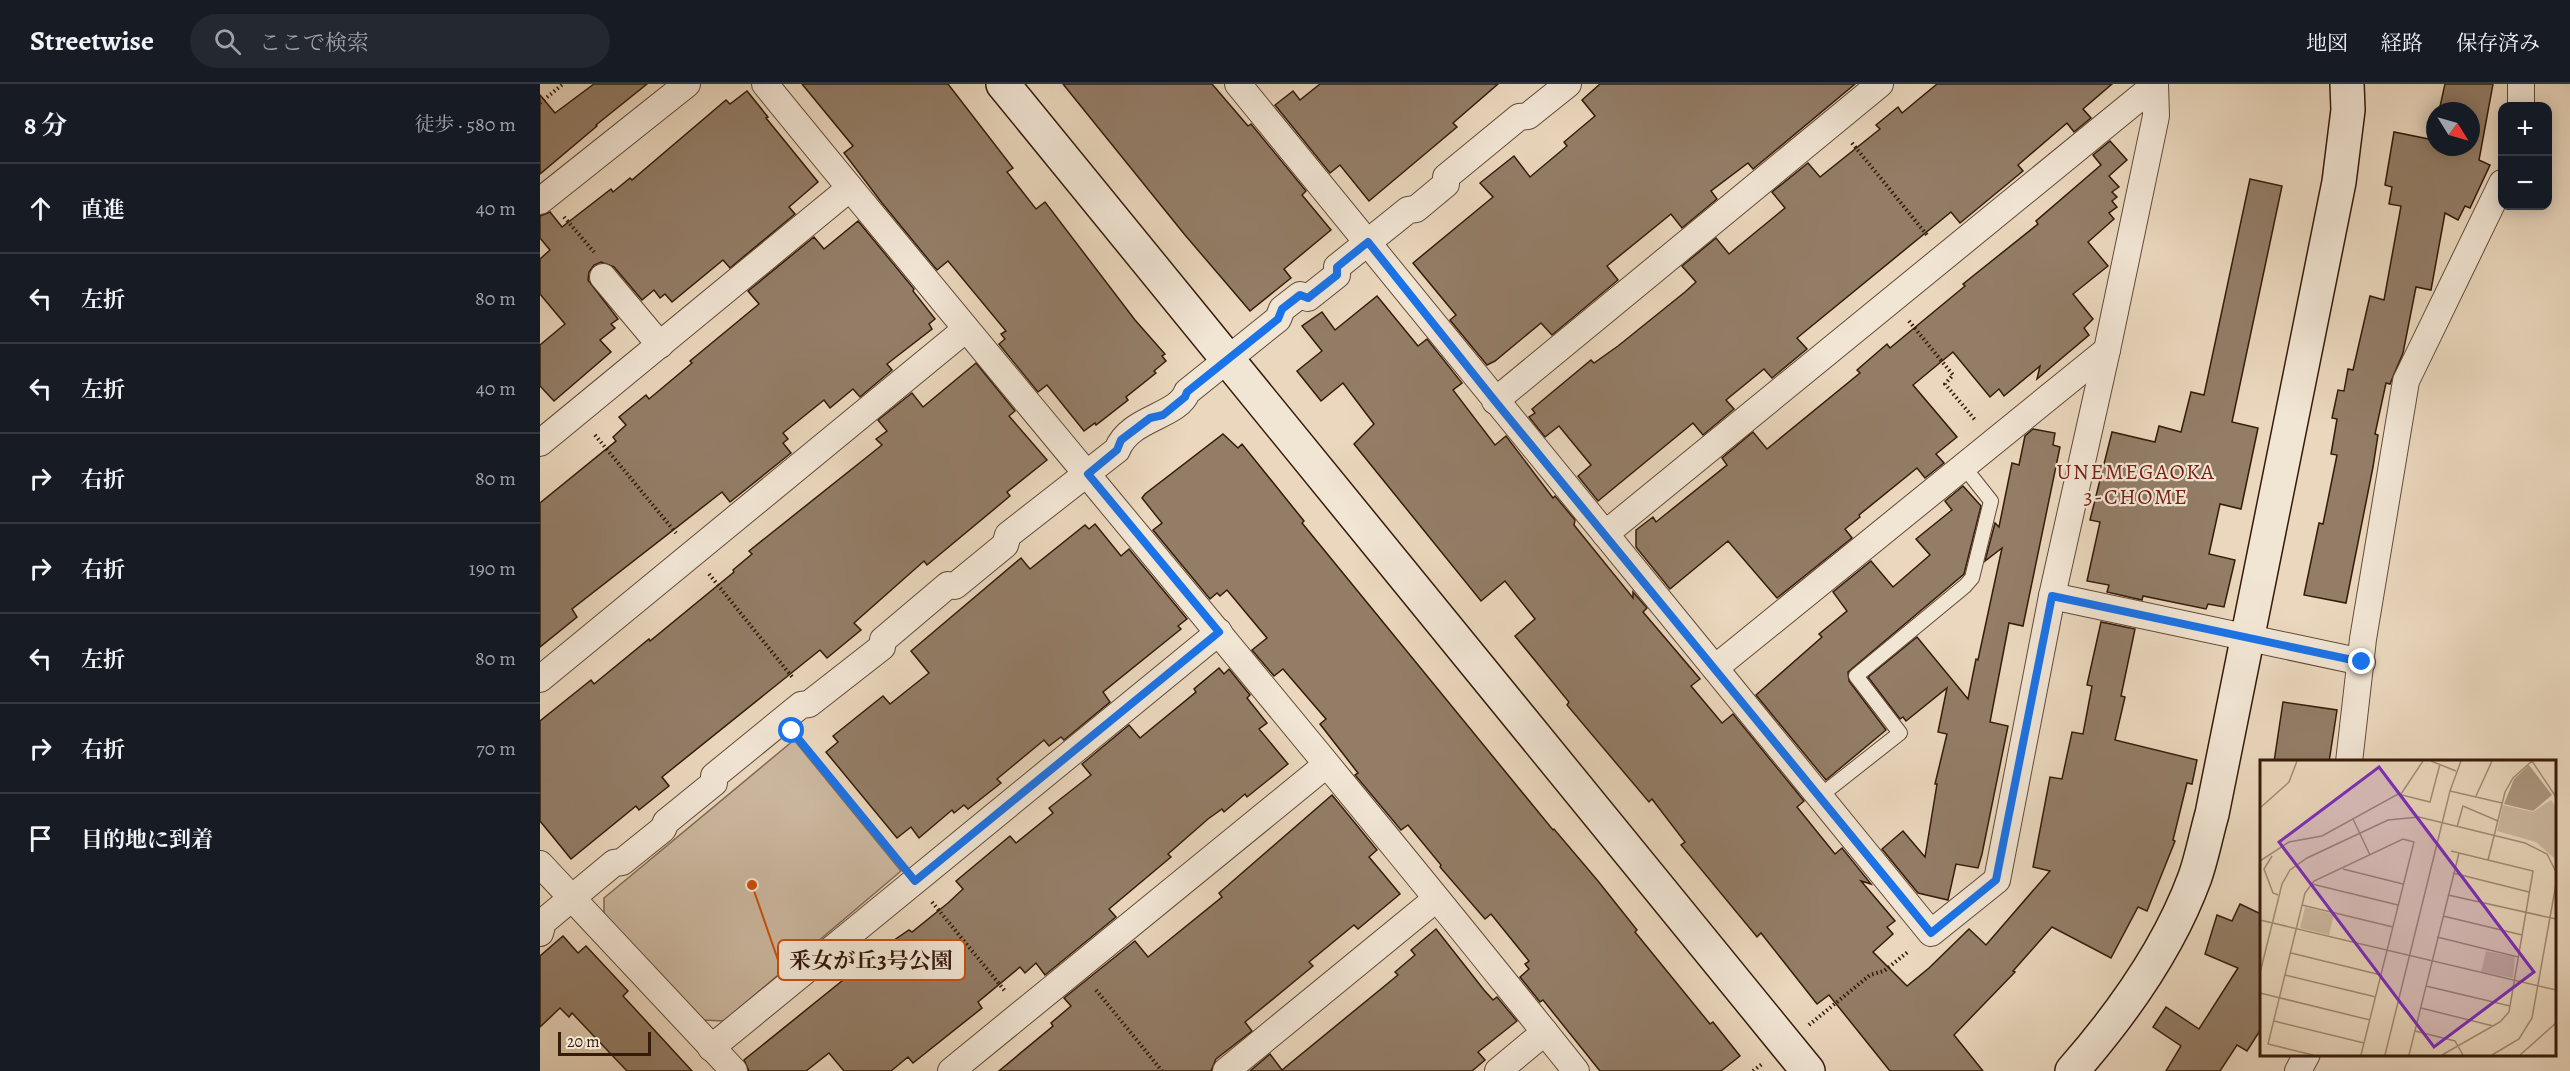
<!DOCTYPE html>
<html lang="ja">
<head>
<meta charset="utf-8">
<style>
  body { margin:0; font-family:Alegreya,"Noto Serif JP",serif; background:#242831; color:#f1f3f6 }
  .controls { position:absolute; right:18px; top:18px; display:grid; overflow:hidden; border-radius:12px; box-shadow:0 3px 15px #0003 }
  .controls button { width:54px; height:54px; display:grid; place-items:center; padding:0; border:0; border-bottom:2px solid #363941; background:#171b24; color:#f1f3f6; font:30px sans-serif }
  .compass { position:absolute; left:1886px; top:18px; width:54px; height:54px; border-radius:50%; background:#171b24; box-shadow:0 3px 15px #0003; rotate:127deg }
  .scale { position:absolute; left:18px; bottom:15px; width:93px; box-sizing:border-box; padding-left:6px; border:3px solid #351b0a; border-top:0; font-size:16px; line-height:21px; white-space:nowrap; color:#351b0a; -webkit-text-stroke:4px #f1e5d4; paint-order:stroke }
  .stop { position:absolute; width:18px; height:18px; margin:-14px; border:4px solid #1a73e8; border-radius:50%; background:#fff }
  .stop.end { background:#1a73e8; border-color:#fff; box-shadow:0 2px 6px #0008 }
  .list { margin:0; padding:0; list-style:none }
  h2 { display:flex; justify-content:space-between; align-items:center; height:78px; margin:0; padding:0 24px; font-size:26px }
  h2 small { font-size:20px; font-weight:400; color:#9ea1a6 }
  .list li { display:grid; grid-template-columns:39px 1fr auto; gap:18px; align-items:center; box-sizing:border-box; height:90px; padding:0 24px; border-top:2px solid #363941 }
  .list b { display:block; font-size:22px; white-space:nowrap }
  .list em { font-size:20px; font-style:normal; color:#9ea1a6 }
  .icon { flex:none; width:33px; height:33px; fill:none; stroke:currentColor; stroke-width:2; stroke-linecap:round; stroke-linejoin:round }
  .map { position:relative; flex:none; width:2030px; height:987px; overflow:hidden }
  header { display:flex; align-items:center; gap:36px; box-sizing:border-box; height:84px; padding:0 30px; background:#171b24; border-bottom:2px solid #363941 }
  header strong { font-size:28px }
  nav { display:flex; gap:33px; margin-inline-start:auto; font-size:21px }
  .search { width:420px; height:54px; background:#242831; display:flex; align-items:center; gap:15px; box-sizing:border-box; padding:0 21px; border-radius:33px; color:#9ea1a6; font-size:22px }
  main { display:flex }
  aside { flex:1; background:#171b24 }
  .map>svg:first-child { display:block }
  .green { fill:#cbb79f; stroke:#806954; stroke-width:1.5 }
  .building { fill:#937d67; stroke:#351b0a; stroke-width:1.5 }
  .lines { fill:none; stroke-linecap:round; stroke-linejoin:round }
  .lane-casing { stroke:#624a37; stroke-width:16 }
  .street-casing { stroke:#624a37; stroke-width:28 }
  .secondary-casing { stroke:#351b0a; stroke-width:36 }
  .path { stroke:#351b0a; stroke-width:4; stroke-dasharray:1.5 3; stroke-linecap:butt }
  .lane { stroke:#f1e5d4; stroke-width:14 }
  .street { stroke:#f1e5d4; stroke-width:26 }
  .secondary { stroke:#f1e5d4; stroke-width:33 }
  .route { stroke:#1a73e8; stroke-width:8 }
  .labels { text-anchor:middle; stroke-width:4.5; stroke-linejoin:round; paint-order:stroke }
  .neighbourhood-label { font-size:22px; letter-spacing:1.5px; fill:#7a1f14; stroke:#f1e5d4 }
  .inset-road { fill:none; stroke:#a28c75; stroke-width:1.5 }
  .view { fill:#7b2cbf; fill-opacity:0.15; stroke:#7b2cbf; stroke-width:3 }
  .inset-edge { fill:none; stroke:#351b0a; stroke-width:3 }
  .leader { fill:none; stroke:#cd500c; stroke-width:2 }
  .callout-dot { fill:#cd500c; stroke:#f1e5d4; stroke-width:2 }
  .callout { fill:#f1e5d4; stroke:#cd500c; stroke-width:2 }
  .callout-label { font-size:22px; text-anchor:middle; font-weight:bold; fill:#351b0a }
</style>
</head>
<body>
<header>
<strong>Streetwise</strong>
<div class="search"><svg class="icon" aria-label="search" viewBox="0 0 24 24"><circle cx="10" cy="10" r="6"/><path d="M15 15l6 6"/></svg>ここで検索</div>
<nav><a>地図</a><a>経路</a><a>保存済み</a></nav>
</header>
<main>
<aside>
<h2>8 分<small>徒歩 · 580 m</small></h2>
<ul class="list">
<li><svg class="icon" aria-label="ahead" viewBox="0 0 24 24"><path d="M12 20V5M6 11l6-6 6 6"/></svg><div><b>直進</b></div><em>40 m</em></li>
<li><svg class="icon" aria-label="left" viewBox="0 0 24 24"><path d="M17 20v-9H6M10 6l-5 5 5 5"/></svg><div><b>左折</b></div><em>80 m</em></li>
<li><svg class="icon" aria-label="left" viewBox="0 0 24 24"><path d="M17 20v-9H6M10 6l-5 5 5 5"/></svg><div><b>左折</b></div><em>40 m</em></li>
<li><svg class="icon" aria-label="right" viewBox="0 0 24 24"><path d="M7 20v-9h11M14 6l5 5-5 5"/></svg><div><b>右折</b></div><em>80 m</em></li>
<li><svg class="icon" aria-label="right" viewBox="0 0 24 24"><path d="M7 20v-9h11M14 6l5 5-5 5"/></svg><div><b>右折</b></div><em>190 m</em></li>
<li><svg class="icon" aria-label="left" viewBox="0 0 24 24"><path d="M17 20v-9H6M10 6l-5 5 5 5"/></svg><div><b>左折</b></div><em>80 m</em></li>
<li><svg class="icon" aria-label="right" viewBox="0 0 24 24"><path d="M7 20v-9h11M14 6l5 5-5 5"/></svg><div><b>右折</b></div><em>70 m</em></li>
<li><svg class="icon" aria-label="arrive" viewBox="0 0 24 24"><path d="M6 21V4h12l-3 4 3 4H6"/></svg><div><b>目的地に到着</b></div></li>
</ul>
</aside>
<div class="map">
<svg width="2030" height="987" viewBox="0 0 2030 987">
  <rect width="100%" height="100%" fill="#ead7bd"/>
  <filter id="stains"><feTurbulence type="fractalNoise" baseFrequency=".00333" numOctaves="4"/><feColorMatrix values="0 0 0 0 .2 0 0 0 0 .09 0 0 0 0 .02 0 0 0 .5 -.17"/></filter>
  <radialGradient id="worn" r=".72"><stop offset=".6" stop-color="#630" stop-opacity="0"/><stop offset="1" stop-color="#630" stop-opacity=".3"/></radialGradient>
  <polygon class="green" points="254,656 361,787 184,937 162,936 64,830 64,814"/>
  <g class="building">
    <polygon points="54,0 107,0 56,41 57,42 0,90 0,11 15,29"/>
    <polygon points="262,0 408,0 473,84 467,88 496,125 505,118 595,236 625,270 622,272 626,277 614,287 616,289 586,313 588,316 556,341 555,339 544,347 507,301 498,308 459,260 465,255 461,250 466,247 408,177 397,186 342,119 304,69 313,62"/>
    <polygon points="523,0 672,0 708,42 711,40 766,107 762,111 791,146 744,185 751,194 710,227 645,151"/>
    <polygon points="780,0 958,0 913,39 917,43 829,117 800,81 790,89 735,21 753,7 760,16"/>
    <polygon points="1060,0 1315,0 1213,85 1208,79 1171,107 1177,115 1142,144 1131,130 1067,182 1078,196 1012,251 1001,239 955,277 947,281 910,236 916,231 873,179 953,113 940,99 974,72 990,93 1027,62 1024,58 1055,32 1042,16"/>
    <polygon points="1397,0 1572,0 1543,25 1551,34 1534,48 1527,39 1478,81 1483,87 1420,139 1411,128 1257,254 1267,265 1232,294 1224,285 1186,316 1194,325 1163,351 1153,339 1058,417 1038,392 1051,381 1019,342 1005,353 989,333 995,329 992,325 1051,276 1054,279 1078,262 1145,208 1156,198 1142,182 1176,154 1189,170 1245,124 1232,108 1268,79 1280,93 1340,45 1336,41 1358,23 1362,29"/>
    <polygon points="1905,0 1953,0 1939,76 1950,81 1930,124 1925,122 1918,136 1905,129 1891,206 1876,203 1863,269 1850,300 1846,299 1835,350 1838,351 1833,383 1806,519 1764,511 1779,439 1783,440 1797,371 1791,370 1797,335 1792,334 1798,306 1804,307 1808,285 1813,286 1830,212 1844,216 1861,122 1849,120 1852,103 1845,101 1854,48 1894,56 1895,50 1895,63 1931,63 1931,27 1899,27"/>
    <polygon points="207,7 228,33 226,34 278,98 249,123 255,130 190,184 183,176 132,218 125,210 120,214 114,206 102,216 74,183 61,178 54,181 49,188 48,196 78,235 71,240 75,244 60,256 71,268 14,317 0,302 0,261 25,240 0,210 0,175 10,166 0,154 0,132 10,128 22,143 71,105 73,108 90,94 92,96 186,16 190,20"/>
    <polygon points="1570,57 1587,76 1569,92 1579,103 1572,108 1577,113 1572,117 1577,123 1569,129 1574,135 1548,158 1568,182 1533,210 1553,235 1544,244 1549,251 1497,295 1500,282 1464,312 1459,305 1450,313 1413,268 1373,301 1417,353 1396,370 1404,379 1385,394 1377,384 1319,431 1320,433 1305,445 1312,454 1237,514 1188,457 1130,505 1096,463 1096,446 1113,433 1116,438 1187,381 1182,374 1213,348 1227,365 1320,289 1317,286 1347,260 1350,264 1425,202 1423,200 1498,140 1496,137 1561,81 1553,71"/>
    <polygon points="1710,95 1742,102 1692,338 1718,344 1701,425 1680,420 1669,470 1695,476 1684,523 1668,520 1666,525 1603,512 1602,516 1567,508 1569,501 1547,497 1560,438 1550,436 1572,348 1615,358 1619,342 1641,348 1651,308 1664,311"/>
    <polygon points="318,137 374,205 373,207 395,235 389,240 392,245 347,280 352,286 320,313 313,305 290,324 284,316 243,349 248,355 243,359 251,369 190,418 182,408 32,525 37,533 0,563 0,419 76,357 73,353 86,341 79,333 106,311 109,315 152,279 150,277 219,220 208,207 274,153 284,165"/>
    <polygon points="837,212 878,262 887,255 922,299 913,306 955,361 966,352 1013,414 1015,412 1035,436 1034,441 1093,514 1093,508 1107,524 1103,528 1160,595 1151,602 1182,639 1193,630 1264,717 1257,723 1295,770 1302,764 1331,800 1321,797 1355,837 1347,843 1353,850 1333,868 1367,902 1389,884 1429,845 1446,861 1510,787 1493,783 1510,693 1522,695 1532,648 1543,650 1552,602 1547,601 1561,538 1595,545 1581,612 1585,613 1575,656 1657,676 1652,700 1647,699 1633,756 1635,757 1607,827 1598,823 1571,874 1512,843 1473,887 1475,888 1414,951 1443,987 1350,987 1289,911 1277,920 1221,849 1217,853 1141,761 1145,758 1112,715 1109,718 1027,621 1029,618 975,552 995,535 965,497 941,517 814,360 834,340 803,299 781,317 757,287 782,267 762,242 782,228 795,246"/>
    <polygon points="436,279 475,327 469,332 507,376 467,408 470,412 387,481 384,477 314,539 321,546 287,574 280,566 122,693 129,702 99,726 96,722 31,775 0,737 0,637 51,596 54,600 109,555 110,557 194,488 193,486 212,470 209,467 342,361 336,355 347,347 338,336 372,309 383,323"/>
    <polygon points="1493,345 1515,349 1513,361 1520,363 1483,542 1469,539 1450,638 1468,642 1442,770 1438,784 1416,780 1408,816 1378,809 1342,765 1363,747 1385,773 1397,700 1395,700 1407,650 1398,648 1407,604 1366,637 1363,633 1360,635 1328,593 1377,553 1428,615 1436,575 1438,576 1462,464 1445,477 1455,439 1459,443 1472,379 1479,381 1485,352"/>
    <polygon points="683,350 698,364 702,360 764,437 762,439 1013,746 1014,745 1058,797 1097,846 1095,848 1170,940 1173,938 1200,972 1181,987 1060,987 1003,916 1000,918 980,893 989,885 985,880 989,877 951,830 945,835 900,783 901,781 868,741 861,746 815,691 818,689 780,640 786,635 743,585 734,592 712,566 727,554 687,506 680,512 677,509 670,515 613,446 622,439 602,414 605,410"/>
    <polygon points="1423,402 1441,422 1424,490 1308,588 1309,597 1346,646 1286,696 1216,611 1282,553 1279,550 1307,527 1293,508 1331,477 1353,503 1390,471 1376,455 1412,426 1405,417"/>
    <polygon points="555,440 581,472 589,465 647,535 638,542 641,545 563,608 570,618 524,656 521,653 509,662 504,656 457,695 461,699 428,725 424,721 414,729 412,726 379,754 371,743 357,754 286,668 298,658 293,652 343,612 350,620 389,589 371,567 481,474 490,485 545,441 549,445"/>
    <polygon points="679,584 684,590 689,585 710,611 707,614 727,639 719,645 748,680 707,713 705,710 684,728 682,725 668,735 628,770 631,773 569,825 576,833 505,891 496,879 485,889 480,883 438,918 442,924 373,979 368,973 351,987 304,987 289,969 266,987 209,987 204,976 344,863 369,846 372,848 408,819 423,805 416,797 470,752 476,759 513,729 509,724 551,691 542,680 589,641 600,654 656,608 654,605"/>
    <polygon points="1743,618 1797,626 1789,678 1734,678"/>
    <polygon points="792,711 837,766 829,773 860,810 818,845 814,841 769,878 773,882 705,938 712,947 676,975 671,987 459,987 513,942 511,939 531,922 524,914 595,857 608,873 682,813 679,809"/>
    <polygon points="1700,820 1721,830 1721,945 1707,967 1697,961 1680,987 1626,987 1641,962 1613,943 1626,923 1659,945 1698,884 1665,870 1677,831 1692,837"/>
    <polygon points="896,845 944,906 953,916 957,913 977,937 938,968 945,976 932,987 710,987 730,970 742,986 858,891 855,888 875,871 871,866"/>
    <polygon points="23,852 38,869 46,862 88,907 83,912 152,987 87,987 32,929 29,933 20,924 0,943 0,872"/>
  </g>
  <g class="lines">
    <g class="lane-casing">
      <polyline id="lane" points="1280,712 1360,649 1316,592 1425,502 1432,494 1451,417 1424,383"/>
    </g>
    <g class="street-casing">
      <g id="street">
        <path d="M225,0C494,330 770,654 1036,987"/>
        <polyline points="698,0 1391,849 1457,796 1512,512 1567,266 1616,32 1615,0"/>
        <polyline points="1981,22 1981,0"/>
        <polyline points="0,117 147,0"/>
        <polyline points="63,193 120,261"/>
        <polyline points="955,317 1340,0"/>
        <polyline points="0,359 310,104"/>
        <polyline points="1065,450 1615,1"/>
        <polyline points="1512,512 1822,578"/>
        <polyline points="1175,584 1567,266"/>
        <polyline points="0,595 426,245"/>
        <polyline points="1809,678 1823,555 1866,297 1962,99"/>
        <polyline points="0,780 194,987"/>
        <path d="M0,849L3,838L74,779L82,778L123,745L126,738L174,699V692L261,621L269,620L342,563L343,556L408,501L415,502L465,461L468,451L577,366C590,333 638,333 647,308L738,235L742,225L760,211L768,214L797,191V183L868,126L876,125L906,100V93L979,33L988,32L1028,0"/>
        <polyline points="171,964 679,548"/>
        <polyline points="411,987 786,681"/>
        <polyline points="686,987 896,815"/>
        <polyline points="958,987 1005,948"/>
        <polyline points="1758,987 1767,970"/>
      </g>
    </g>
    <g class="secondary-casing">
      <g id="secondary">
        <polyline points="463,0 1268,987"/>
        <path d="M1532,987C1582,930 1629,864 1655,793C1662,773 1666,751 1672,730L1799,98L1808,26L1807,0"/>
      </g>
    </g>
    <g class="path">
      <polyline points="0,19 23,0"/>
      <polyline points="1312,59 1387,151"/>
      <polyline points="24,133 54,168"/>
      <polyline points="1369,237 1413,291 1405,300 1436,337"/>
      <polyline points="55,351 136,449"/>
      <polyline points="169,490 253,594"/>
      <polyline points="261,658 356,776"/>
      <polyline points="392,818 465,907"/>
      <polyline points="556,906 622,987"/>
      <polyline points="1269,941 1330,891 1344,887 1369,867"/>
      <polyline points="1213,987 1222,980"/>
    </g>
    <use href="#lane" class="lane"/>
    <use href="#street" class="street"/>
    <use href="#secondary" class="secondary"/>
  </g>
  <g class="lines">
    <polyline class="route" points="252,647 375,797 679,548 548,390 577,366 581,356 610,334 623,331 645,313 647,308 738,235 742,225 760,211 768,214 797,191 797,183 828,158 955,317 1391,849 1456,796 1512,512 1822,578"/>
  </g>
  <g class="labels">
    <g class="neighbourhood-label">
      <text x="1596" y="395">UNEMEGAOKA<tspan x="1596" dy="25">3-CHOME</tspan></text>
    </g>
  </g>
  <g transform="translate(1720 676)">
    <rect width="296" height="296" fill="#ead7bd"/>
    <path d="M291,40L295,46V99L276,82L237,71L243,45L273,52ZM45,147L74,154L69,175L40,168ZM226,191L255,197L253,218L221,212Z" fill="#cbb79f"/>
    <path d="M269,5L292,35L273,51L244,44L254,19Z" fill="#ac9780"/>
    <path class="inset-road" d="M171,1L196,11M272,1L296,37M190,31L242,43M141,34L163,1M216,36L232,1M0,48L29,22L37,1M93,59L110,95M197,67L203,46L238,61M12,96L4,109L13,133L18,135M228,100L245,32L253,18L272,1M0,101L29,82L62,76L138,34L170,42L180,4M83,109L143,124M193,113L269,132M52,124L138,145M188,135L296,159M42,145L133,167M183,156L262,175M0,160L296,230M177,177L258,197M31,193L121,215M0,213L22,124L30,110L47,98L128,60L159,57L265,83L287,94L296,112M25,215L116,237M166,226L250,246M0,233L110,260M161,248L233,266M14,261L104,283M155,271L195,281L203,295M53,295L8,284L45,133L54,121L143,79L154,82L101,295M125,295L190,31L201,1M149,295L199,93M182,295L240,262L249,252L273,111L191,91M232,295L259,279L272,258L296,124M260,295L296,263"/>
    <path class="view" d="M119,7L274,212L174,287L19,82Z"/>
    <rect width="296" height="296" class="inset-edge"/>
  </g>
  <path class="leader" d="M212 801L238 876"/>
  <circle class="callout-dot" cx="212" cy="801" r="6"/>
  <rect class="callout" x="238" y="856" width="187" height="40" rx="6"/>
  <g class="callout-label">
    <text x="331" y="884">釆女が丘3号公園</text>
  </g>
  <rect width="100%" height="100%" filter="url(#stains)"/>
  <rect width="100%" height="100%" fill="url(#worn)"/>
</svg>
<div class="controls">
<button>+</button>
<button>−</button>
</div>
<svg class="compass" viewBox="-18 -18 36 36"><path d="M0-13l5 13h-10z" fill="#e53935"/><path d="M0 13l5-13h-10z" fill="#9ea1a6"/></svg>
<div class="scale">20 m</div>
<div class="stop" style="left:252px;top:647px"></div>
<div class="stop end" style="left:1822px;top:578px"></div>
</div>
</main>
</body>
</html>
